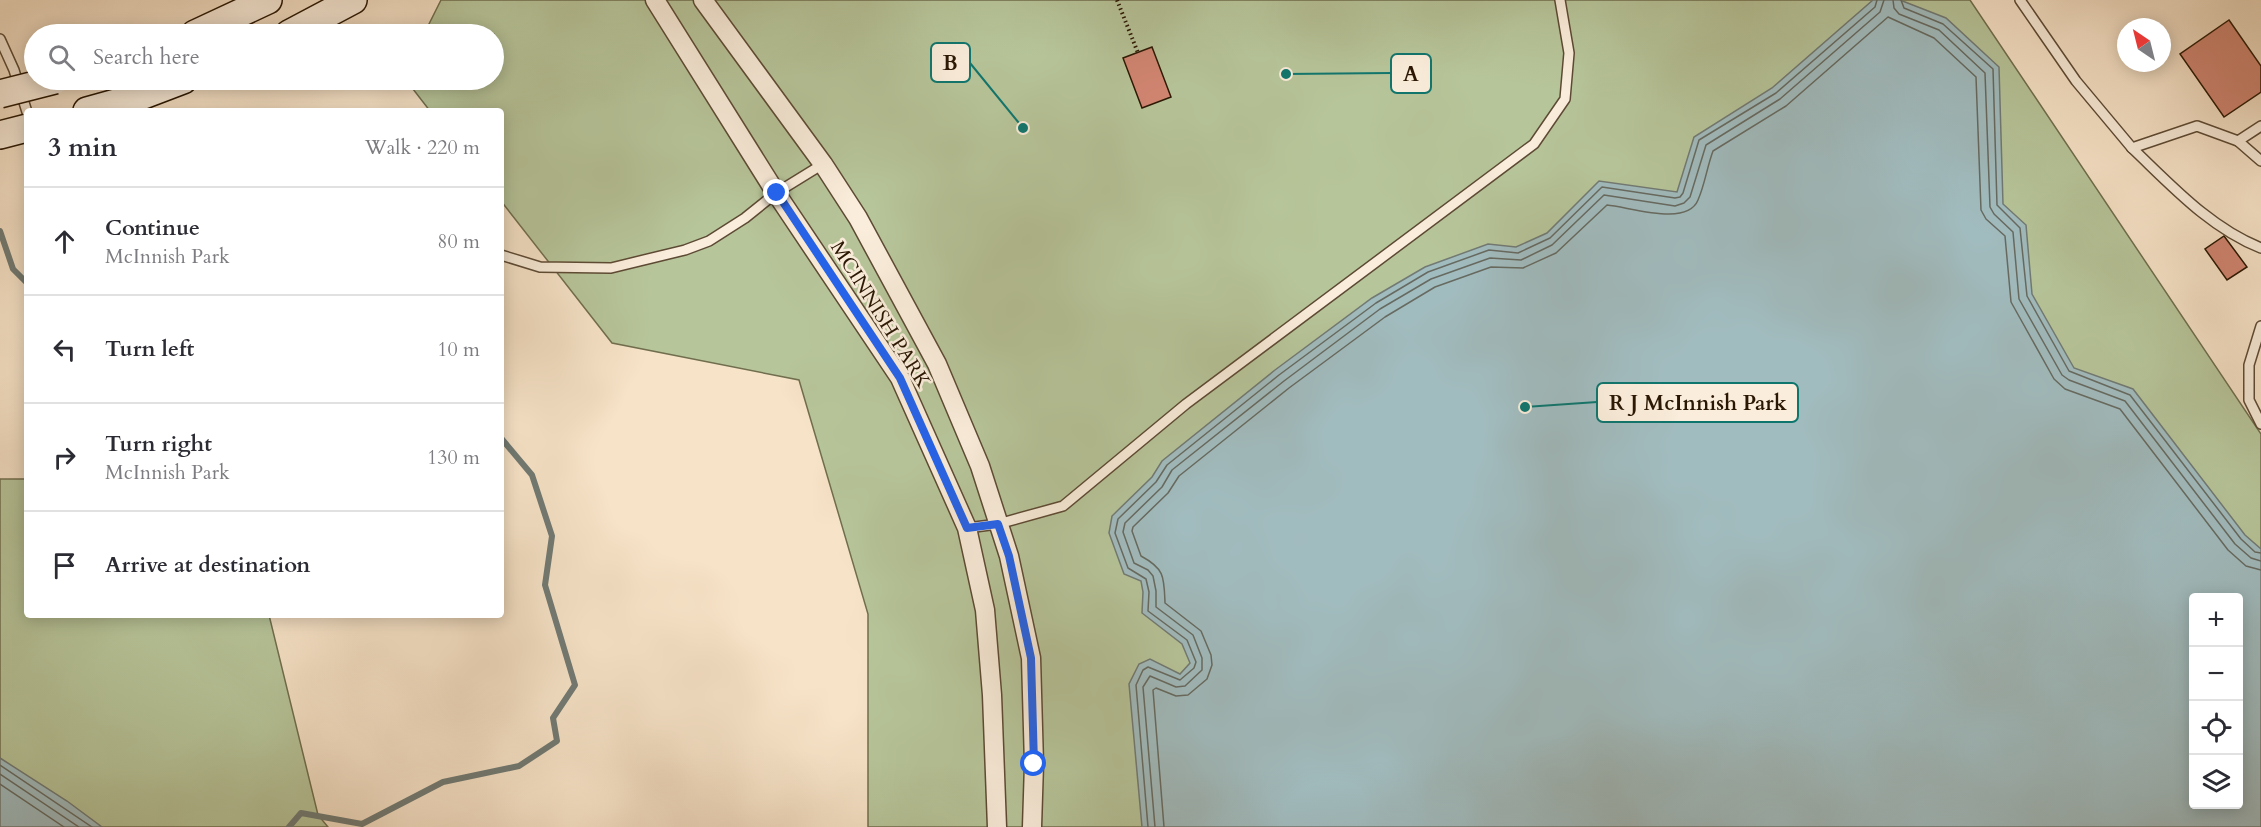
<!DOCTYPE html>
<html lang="en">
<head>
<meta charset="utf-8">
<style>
  body { margin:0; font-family:Cardo,serif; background:#f7f7f7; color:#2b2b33 }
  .controls { position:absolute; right:18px; bottom:18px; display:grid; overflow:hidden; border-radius:6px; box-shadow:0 3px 15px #0003 }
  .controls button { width:54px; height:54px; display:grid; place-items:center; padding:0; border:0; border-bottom:2px solid #e1e1e2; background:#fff; color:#2b2b33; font:30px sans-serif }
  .compass { position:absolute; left:2117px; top:18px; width:54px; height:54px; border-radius:50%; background:#fff; box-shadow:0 3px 15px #0003; rotate:325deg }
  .stop { position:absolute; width:18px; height:18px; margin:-14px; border:4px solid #2563eb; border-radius:50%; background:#fff }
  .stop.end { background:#2563eb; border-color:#fff; box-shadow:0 2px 6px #0008 }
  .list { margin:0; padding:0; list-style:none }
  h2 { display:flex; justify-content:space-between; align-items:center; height:78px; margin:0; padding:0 24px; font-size:26px }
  h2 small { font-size:20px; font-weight:400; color:#7c7c81 }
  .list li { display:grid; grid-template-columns:39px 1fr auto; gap:18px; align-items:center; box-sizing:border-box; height:108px; padding:0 24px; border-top:2px solid #e1e1e2 }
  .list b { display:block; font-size:22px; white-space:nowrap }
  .list p { margin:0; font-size:20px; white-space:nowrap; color:#7c7c81 }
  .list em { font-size:20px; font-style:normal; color:#7c7c81 }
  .icon { flex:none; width:33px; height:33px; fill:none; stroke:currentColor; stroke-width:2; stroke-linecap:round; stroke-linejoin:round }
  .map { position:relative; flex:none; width:2261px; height:827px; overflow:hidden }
  .search { position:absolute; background:#fff; box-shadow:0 3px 15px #0003; left:24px; top:24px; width:480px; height:66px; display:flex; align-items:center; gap:15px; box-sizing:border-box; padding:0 21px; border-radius:33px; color:#7c7c81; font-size:22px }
  .panel { position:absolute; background:#fff; box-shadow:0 3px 15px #0003; left:24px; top:108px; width:480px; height:510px; border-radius:6px }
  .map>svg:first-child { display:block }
  .green { fill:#b7c59a; stroke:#706e4e; stroke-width:1.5; fill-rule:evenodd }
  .water { fill:#a1bcbf; stroke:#717a74; stroke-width:1.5; fill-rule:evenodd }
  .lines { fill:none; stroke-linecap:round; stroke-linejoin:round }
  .shore { stroke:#666a61; stroke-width:1.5 }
  .stream { stroke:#717a74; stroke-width:6 }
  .building { fill:#d28673; stroke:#2a1703; stroke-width:1.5 }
  .service-casing { stroke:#5d4a34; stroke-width:12 }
  .minor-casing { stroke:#5d4a34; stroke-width:21 }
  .secondary-casing { stroke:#2a1703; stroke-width:30 }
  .path { stroke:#2a1703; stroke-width:4; stroke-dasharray:1.5 3; stroke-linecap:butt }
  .service { stroke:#faeddb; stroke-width:9 }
  .minor { stroke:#faeddb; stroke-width:18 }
  .secondary { stroke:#faeddb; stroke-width:27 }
  .secondary-bridge-casing { stroke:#2a1703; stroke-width:30; stroke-linecap:butt }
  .secondary-bridge { stroke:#faeddb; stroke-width:27 }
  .route { stroke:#2563eb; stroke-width:8 }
  .labels { text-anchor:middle; stroke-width:5; stroke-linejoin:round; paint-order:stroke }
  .street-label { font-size:20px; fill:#2a1703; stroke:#faeddb }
  .leader { fill:none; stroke:#0f766e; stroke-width:2 }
  .callout-dot { fill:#0f766e; stroke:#faeddb; stroke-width:2 }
  .callout { fill:#faeddb; stroke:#0f766e; stroke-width:2 }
  .callout-label { font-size:21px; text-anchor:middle; font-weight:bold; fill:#2a1703 }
</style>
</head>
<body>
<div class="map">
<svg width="2261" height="827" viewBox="0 0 2261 827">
  <rect width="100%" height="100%" fill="#f7e3c8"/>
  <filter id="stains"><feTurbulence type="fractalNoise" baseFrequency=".00333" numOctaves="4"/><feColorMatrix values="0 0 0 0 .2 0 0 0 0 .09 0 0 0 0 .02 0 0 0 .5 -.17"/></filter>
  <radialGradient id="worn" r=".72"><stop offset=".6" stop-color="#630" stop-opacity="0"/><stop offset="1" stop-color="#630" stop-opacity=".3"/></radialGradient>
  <g class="green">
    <path d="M441,0H1970L2261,434V827H868V614L799,380L612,343L501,201V111H430L406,80H494V34H424ZM2194,598H2238V804H2194Z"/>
    <polygon points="0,479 27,479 27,615 269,615 318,815 328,827 0,827"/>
  </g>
  <g class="water">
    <path d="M1873,0H1900L1946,18L1999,67L2003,204L2026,225L2032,294L2074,368L2133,389L2245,535L2261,549V827H1142L1129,684L1139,664L1150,659L1180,674L1190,663L1182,644L1142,613L1143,592L1141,581L1124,574L1109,533L1112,516L1152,477L1162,461L1275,370L1372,298L1425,267L1488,244L1516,247L1547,233L1599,181L1677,192L1694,137L1772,88ZM2194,598H2238V804H2194Z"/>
    <polygon points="0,758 67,801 102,827 0,827"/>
  </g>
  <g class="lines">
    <g class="shore">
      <polyline points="1893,0 1894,8 1899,14 1939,30 1985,73 1990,207 1994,214 2013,232 2019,299 2062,375 2069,380 2125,401 2235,544 2251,558 2261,561"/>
      <polyline points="1901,0 1904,8 1943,24 1993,69 1997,205 2020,228 2027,296 2069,371 2130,395 2241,539 2255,552 2261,553"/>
      <polyline points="0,765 92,827"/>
      <polyline points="0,774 79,827"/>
      <polyline points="0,784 64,827"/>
      <polyline points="1148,827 1136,685 1143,670 1148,667 1180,680 1194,668 1196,662 1187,640 1148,611 1149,592 1146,579 1128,568 1115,533 1118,519 1156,482 1167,465 1279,375 1376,303 1428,272 1489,250 1518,253 1550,238 1602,187 1675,198 1680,197 1683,193 1699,140 1776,93 1875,7 1877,0"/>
      <polyline points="1155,827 1143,687 1150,676 1176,687 1185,686 1202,670 1202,658 1193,635 1156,607 1156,591 1153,576 1148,570 1134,563 1123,532 1125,523 1162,487 1172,470 1284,381 1380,309 1431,279 1490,258 1521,260 1552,245 1604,195 1675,206 1684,203 1690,197 1706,145 1780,99 1880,12 1884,0"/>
      <path d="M1164,827L1153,690L1156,688L1176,696L1188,695L1207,679L1212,665L1211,655L1201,631L1165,603C1164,577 1165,569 1141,556L1132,531L1133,527L1168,493L1179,476L1289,388L1385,317L1435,287L1491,267L1523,268L1556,253L1607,205C1630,207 1687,227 1698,200C1705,184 1707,167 1713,151L1786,106L1888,17L1934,38L1976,77L1981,210L1986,219L2005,236L2011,302L2054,379L2065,389L2120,409L2228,550L2246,566L2261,570"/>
    </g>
    <g class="stream">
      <polyline points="0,231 13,269 27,283"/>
      <polyline points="289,827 301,813 362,824 443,782 519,766 557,741 553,718 575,685 545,585 552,536 532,475 501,438"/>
    </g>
  </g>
  <g class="building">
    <polygon points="2229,20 2261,66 2261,92 2224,117 2180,54"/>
    <polygon points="1152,47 1171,97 1142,108 1123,58"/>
    <polygon points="2224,236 2247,267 2227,280 2205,249"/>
  </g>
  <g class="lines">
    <g class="service-casing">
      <g id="service">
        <polyline points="2020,0 2076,81 2132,148 2197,126 2238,141 2261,126"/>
        <polyline points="0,39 14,70 27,112"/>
        <polyline points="2238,141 2261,161"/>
        <path d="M2132,148C2171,185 2210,228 2261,248"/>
        <polyline points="501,255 540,267 611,268 685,250 709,241 745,218 776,193 823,164"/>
        <polyline points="2261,326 2249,365 2249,400 2261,424"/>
        <polyline points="967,528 998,524 1063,506 1186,404 1534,144 1565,99 1569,53 1560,0"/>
      </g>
    </g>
    <g class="minor-casing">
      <g id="minor">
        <polyline points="655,0 776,193 900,378 967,528 985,610 992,695 997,827"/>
        <polyline points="703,0 823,164 858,218 937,364 980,466 1009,556 1031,658 1034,764 1032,827"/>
      </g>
    </g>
    <g class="secondary-casing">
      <g id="secondary">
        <polyline points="195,34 268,0"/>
        <polyline points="289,34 353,0"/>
        <polyline points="87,111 141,96 183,80"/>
        <polyline points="0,135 27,128"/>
      </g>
    </g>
    <polyline class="path" points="1117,0 1138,53"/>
    <use href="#service" class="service"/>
    <use href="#minor" class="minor"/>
    <use href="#secondary" class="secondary"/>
    <g class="secondary-bridge-casing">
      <polyline id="secondary-bridge" points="0,94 55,80"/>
    </g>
    <use href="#secondary-bridge" class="secondary-bridge"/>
  </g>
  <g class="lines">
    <polyline class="route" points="777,193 900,378 967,528 998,524 1009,556 1031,658 1034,764"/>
  </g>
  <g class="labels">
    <g class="street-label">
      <text transform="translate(881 314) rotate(58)" y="7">MCINNISH PARK</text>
    </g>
  </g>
  <path class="leader" d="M1023 128L970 63M1286 74L1391 73M1525 407L1597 402"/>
  <g class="callout-dot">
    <circle cx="1023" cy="128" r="6"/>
    <circle cx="1286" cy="74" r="6"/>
    <circle cx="1525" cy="407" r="6"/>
  </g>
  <g class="callout">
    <rect x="931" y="43" width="39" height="39" rx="6"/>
    <rect x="1391" y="54" width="40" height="39" rx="6"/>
    <rect x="1597" y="383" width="201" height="39" rx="6"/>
  </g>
  <g class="callout-label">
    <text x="950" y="70">B</text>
    <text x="1411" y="81">A</text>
    <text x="1698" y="410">R J McInnish Park</text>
  </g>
  <rect width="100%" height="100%" filter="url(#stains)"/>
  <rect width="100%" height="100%" fill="url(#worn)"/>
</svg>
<div class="controls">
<button>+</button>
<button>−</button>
<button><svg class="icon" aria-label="locate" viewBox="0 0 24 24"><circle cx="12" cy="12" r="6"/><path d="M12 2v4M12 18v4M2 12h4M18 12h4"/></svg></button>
<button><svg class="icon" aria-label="layers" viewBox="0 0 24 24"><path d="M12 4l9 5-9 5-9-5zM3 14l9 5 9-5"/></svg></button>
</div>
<svg class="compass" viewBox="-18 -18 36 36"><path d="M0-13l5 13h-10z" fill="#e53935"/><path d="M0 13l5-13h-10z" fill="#7c7c81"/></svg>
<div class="stop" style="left:1034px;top:764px"></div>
<div class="stop end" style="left:777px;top:193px"></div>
<div class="search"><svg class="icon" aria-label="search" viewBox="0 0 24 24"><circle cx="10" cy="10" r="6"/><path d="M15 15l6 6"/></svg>Search here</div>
<section class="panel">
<h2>3 min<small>Walk · 220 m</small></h2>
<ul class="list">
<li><svg class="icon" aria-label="ahead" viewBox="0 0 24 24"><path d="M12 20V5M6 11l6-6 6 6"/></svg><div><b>Continue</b><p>McInnish Park</p></div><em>80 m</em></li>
<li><svg class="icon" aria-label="left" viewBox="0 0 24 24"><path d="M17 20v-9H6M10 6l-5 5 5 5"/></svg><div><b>Turn left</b></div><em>10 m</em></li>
<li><svg class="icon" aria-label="right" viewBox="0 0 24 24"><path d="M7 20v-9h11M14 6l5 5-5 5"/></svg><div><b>Turn right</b><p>McInnish Park</p></div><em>130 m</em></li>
<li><svg class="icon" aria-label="arrive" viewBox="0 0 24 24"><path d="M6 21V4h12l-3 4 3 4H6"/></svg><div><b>Arrive at destination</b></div></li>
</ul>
</section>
</div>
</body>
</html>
